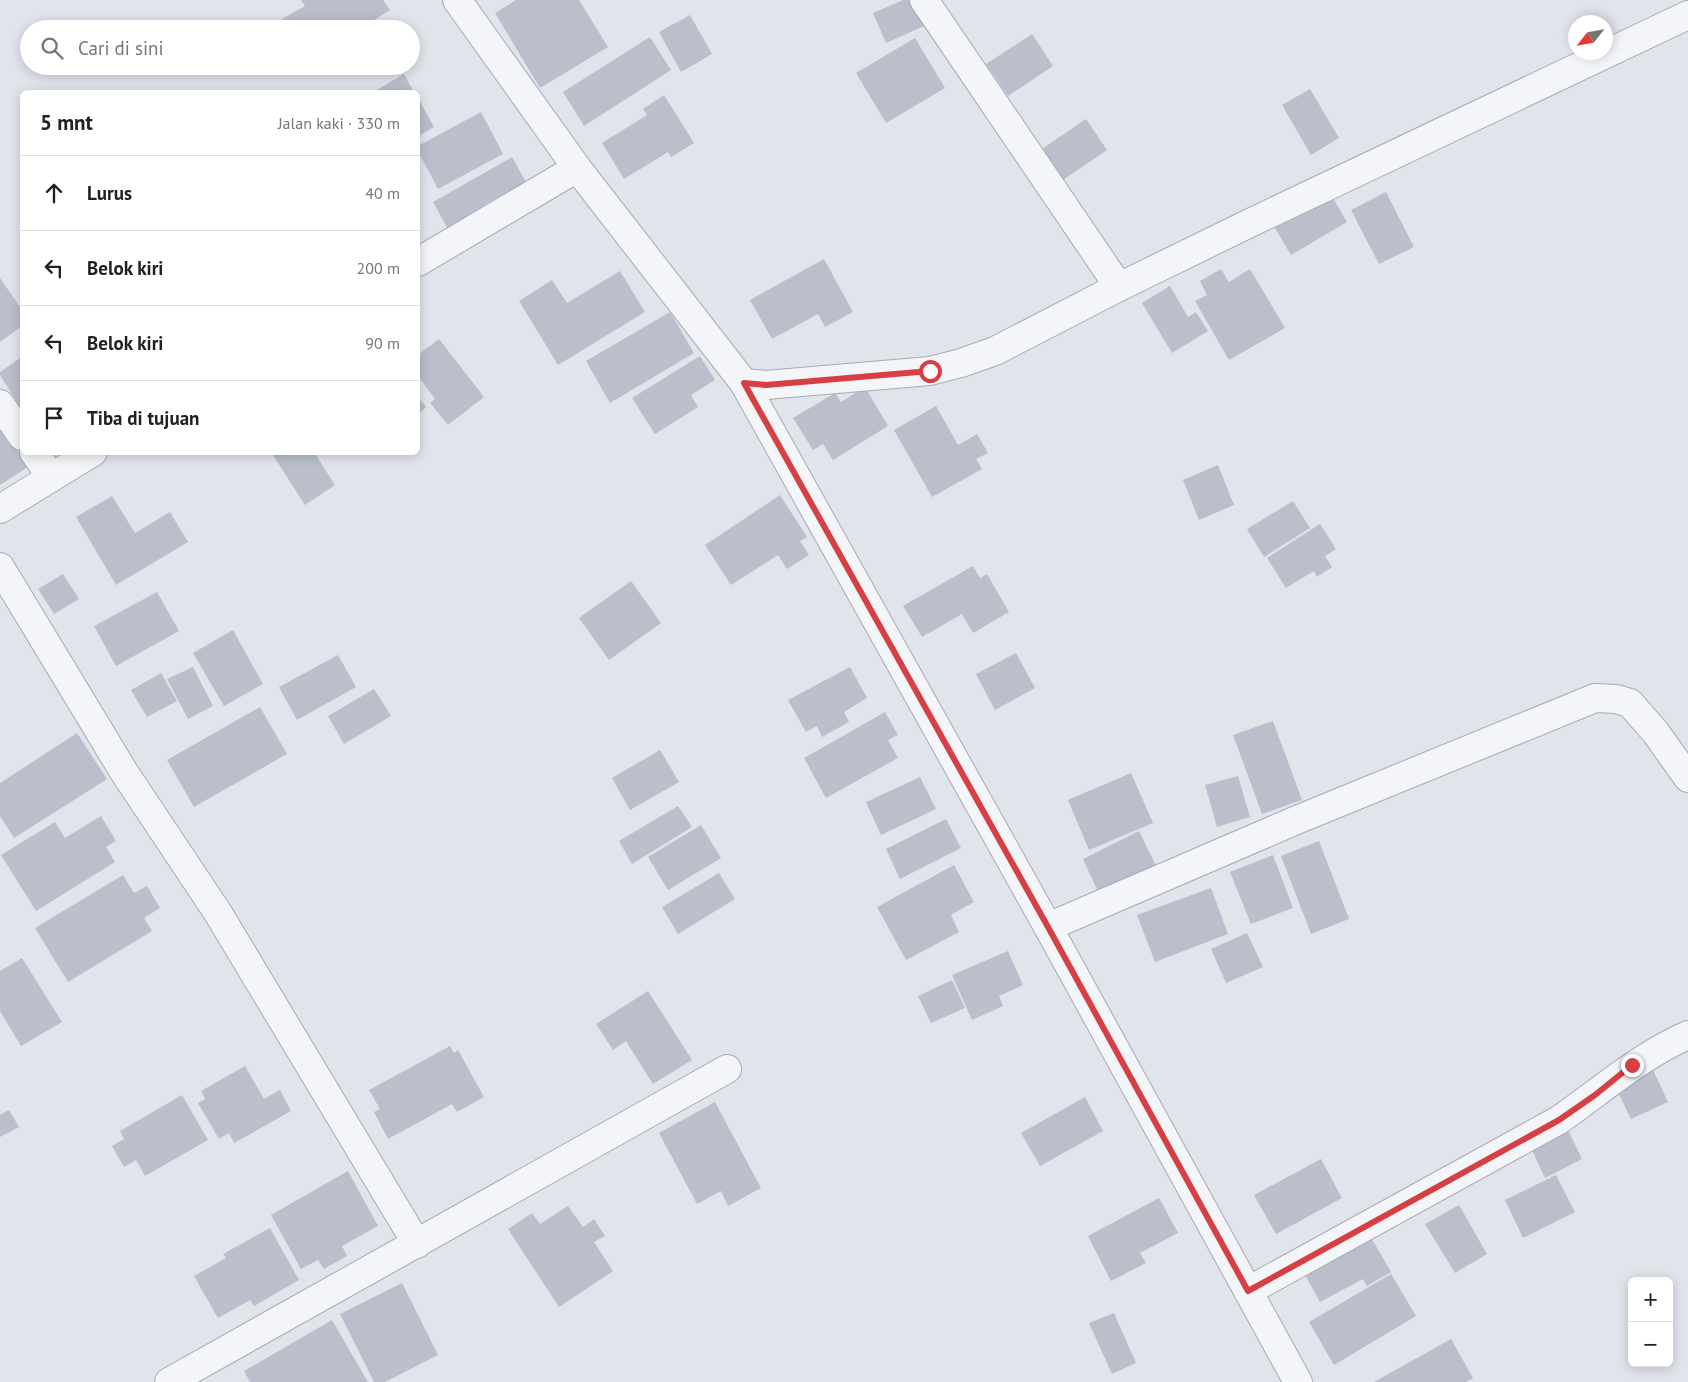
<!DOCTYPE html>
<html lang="id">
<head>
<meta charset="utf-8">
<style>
  body { margin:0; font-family:"PT Sans",sans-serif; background:#f6f6f6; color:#202124 }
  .controls { position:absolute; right:15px; bottom:15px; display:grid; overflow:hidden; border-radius:8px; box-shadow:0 2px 12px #0003 }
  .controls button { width:45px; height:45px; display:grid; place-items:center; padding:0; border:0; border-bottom:1px solid #e0e0e0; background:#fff; color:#202124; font:25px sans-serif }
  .compass { position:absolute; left:1568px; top:15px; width:45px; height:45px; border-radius:50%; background:#fff; box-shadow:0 2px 12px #0003; rotate:239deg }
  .stop { position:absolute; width:15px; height:15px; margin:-11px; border:4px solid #d64045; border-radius:50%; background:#fff }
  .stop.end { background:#d64045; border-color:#fff; box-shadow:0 1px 5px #0008 }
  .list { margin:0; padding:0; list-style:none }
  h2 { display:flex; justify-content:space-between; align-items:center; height:65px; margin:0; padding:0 20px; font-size:21px }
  h2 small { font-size:16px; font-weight:400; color:#757577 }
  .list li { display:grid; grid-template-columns:32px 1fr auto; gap:15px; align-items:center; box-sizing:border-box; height:75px; padding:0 20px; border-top:1px solid #e0e0e0 }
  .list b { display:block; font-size:19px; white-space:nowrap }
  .list em { font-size:16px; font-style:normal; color:#757577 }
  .icon { flex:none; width:28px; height:28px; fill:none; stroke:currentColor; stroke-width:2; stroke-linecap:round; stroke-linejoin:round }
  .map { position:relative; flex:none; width:1688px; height:1382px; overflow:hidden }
  .search { position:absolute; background:#fff; box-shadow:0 2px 12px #0003; left:20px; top:20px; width:400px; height:55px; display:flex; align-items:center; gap:12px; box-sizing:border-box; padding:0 18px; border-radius:28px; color:#757577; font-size:19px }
  .panel { position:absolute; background:#fff; box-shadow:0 2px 12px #0003; left:20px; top:90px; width:400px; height:365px; border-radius:8px }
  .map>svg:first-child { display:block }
  .building { fill:#bbbfcb }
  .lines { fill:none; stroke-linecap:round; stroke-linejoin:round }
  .street-casing { stroke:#a6aab6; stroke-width:30 }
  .street { stroke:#f4f5f9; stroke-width:28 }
  .route { stroke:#d64045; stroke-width:6 }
</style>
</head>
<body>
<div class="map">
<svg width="1688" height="1382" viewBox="0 0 1688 1382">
  <rect width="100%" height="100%" fill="#e1e4eb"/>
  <g class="building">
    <polygon points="301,0 383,0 390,10 360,29 288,29 282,19 305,6"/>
    <polygon points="516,0 579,0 608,47 540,88 495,13"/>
    <polygon points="903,0 912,0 924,26 886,43 873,13"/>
    <polygon points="690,15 712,54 681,72 659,32"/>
    <polygon points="1032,34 1053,66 1008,96 986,64"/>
    <polygon points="650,37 671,70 584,126 563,92"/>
    <polygon points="915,38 945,88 886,123 856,73"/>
    <polygon points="404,74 414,92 376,92 375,91"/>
    <polygon points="1310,89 1339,138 1311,155 1282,105"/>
    <polygon points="664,95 694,143 671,157 668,152 624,179 602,143 647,115 643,109"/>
    <polygon points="418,98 434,127 418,136"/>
    <polygon points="481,112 503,154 438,189 418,151 418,146"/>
    <polygon points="1086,119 1107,150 1063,180 1042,149"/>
    <polygon points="512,157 526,182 484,205 487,210 449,231 433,202"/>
    <polygon points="1329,191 1347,222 1291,255 1273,225"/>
    <polygon points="1386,192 1414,247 1379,264 1351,210"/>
    <polygon points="824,259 853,312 825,327 818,314 772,339 750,300"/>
    <polygon points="1221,269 1229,282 1250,269 1285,328 1229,360 1195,301 1207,295 1200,281"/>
    <polygon points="620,271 645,312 558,365 519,301 552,280 567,303"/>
    <polygon points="0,278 22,310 22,326 0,342"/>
    <polygon points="1170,286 1188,317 1196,312 1208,331 1172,353 1142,303"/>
    <polygon points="670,312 694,353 610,403 586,361"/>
    <polygon points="439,339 484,397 448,425 430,403 435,399 418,376 418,355"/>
    <polygon points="700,356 715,380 691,395 698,407 655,434 632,398"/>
    <polygon points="22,357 22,410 0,375 0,372"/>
    <polygon points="865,387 888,426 833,460 823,444 813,450 793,418 835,393 841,402"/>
    <polygon points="418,397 426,407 418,415"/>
    <polygon points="936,406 958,445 977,434 988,453 976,459 982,469 932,497 894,430"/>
    <polygon points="0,423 28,467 0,485"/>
    <polygon points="271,452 314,452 335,485 305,505"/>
    <polygon points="1218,465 1234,505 1199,520 1183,480"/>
    <polygon points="780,495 807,537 800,541 809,555 787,569 778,555 731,585 705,545"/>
    <polygon points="112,496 135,533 170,512 188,542 116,585 76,517"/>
    <polygon points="1293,501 1310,528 1264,557 1247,529"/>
    <polygon points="1320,524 1336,549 1325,556 1332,567 1317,577 1314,571 1286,588 1267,558"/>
    <polygon points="973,566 980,578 987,574 1009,612 973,633 962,614 922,637 903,606"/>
    <polygon points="63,574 79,599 54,614 38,589"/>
    <polygon points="631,581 661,623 609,660 579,618"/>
    <polygon points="157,592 179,631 116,666 94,626"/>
    <polygon points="233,630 263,684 224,706 193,653"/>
    <polygon points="1016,653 1035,688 995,710 976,674"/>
    <polygon points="338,655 356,687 297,720 279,687"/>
    <polygon points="193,667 213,706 188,719 167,679"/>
    <polygon points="850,667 867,698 844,712 849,722 822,737 817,726 806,732 788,700"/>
    <polygon points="161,673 177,701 147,717 131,690"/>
    <polygon points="374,689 391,716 344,744 328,716"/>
    <polygon points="260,707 287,754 194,807 167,760"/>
    <polygon points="885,712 898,735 888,740 898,758 826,798 804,758"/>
    <polygon points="1273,721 1302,800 1262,814 1233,735"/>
    <polygon points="77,733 107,779 14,838 0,816 0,783"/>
    <polygon points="660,750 679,782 630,810 612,778"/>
    <polygon points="1131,773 1153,823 1089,850 1068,800"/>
    <polygon points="1238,776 1250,817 1217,827 1205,785"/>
    <polygon points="920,777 936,809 881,835 866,802"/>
    <polygon points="678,806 692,827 632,864 619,841"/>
    <polygon points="101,816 116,841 106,847 115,862 36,911 1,855 55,822 65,838"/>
    <polygon points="946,819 961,848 900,879 886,849"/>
    <polygon points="701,825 721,858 668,890 648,857"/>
    <polygon points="1139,831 1156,866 1099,894 1083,859"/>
    <polygon points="1319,841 1349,919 1311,934 1281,856"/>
    <polygon points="1273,855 1293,908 1251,924 1230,872"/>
    <polygon points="954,865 974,902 951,915 959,932 906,960 877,907"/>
    <polygon points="719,873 735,899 678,934 662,907"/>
    <polygon points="123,875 134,893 147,886 160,908 144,918 152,931 68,982 35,928"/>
    <polygon points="1211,888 1228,934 1155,962 1137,915"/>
    <polygon points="1247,933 1263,967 1226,983 1211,949"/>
    <polygon points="1008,951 1023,985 999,996 1003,1006 972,1020 952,975"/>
    <polygon points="22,958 62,1022 21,1046 0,1011 0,971"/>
    <polygon points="952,980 965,1008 931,1023 918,996"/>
    <polygon points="648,991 692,1060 653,1084 626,1041 613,1050 596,1024"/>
    <polygon points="450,1046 454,1053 458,1050 484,1097 457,1112 452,1104 388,1139 374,1112 380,1109 369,1090"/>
    <polygon points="245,1066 264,1099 280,1090 291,1111 234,1143 229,1133 219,1139 198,1103 205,1099 201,1091"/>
    <polygon points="1652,1068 1668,1102 1631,1119 1615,1086"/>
    <polygon points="182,1095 208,1140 145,1176 136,1160 124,1167 112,1146 124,1139 120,1131"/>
    <polygon points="1085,1097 1103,1131 1040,1166 1021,1133"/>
    <polygon points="715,1102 761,1188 728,1206 721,1191 697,1204 659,1133"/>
    <polygon points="9,1110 19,1127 0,1137 0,1115"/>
    <polygon points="1567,1128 1582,1159 1545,1178 1530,1146"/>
    <polygon points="1321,1159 1342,1198 1276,1234 1254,1195"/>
    <polygon points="348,1171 378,1226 342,1246 347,1256 324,1269 318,1260 301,1269 271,1215"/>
    <polygon points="1556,1175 1575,1212 1523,1238 1505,1200"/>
    <polygon points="1159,1198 1178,1233 1140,1253 1146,1263 1111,1281 1088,1236"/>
    <polygon points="1459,1205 1487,1254 1455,1273 1425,1224"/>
    <polygon points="568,1206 583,1227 594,1219 605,1236 594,1242 613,1271 559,1307 508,1229 532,1213 540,1224"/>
    <polygon points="270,1228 299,1280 254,1306 250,1300 218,1318 194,1276 226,1258 223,1254"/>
    <polygon points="1369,1234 1391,1272 1367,1286 1363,1279 1320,1302 1303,1271"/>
    <polygon points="1391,1274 1416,1316 1334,1365 1309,1322"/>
    <polygon points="402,1283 438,1355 385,1382 374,1382 340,1314"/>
    <polygon points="1114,1313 1136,1363 1112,1374 1089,1323"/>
    <polygon points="332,1320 368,1382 250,1382 244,1371"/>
    <polygon points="1451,1339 1473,1378 1466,1382 1374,1382"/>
  </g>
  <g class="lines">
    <g class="street-casing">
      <g id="street">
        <polyline points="457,0 577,168 744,383 1048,927 1298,1382"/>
        <polyline points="924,0 1119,287"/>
        <polyline points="418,262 577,168"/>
        <polyline points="744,383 766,385 930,371 961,363 995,351 1119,287 1252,222 1688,15"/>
        <polyline points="0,404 22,436"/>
        <polyline points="34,452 51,477"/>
        <polyline points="0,509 93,452"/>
        <polyline points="0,567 124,772 218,913 417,1244"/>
        <polyline points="1048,927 1299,819 1595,698 1616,699 1630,703 1656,733 1688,778"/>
        <path d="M1248,1291L1559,1120C1602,1090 1640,1056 1688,1035"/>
        <polyline points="169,1382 727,1069"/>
      </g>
    </g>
    <use href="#street" class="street"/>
  </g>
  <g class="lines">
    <polyline class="route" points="930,371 766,385 744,383 1048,927 1248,1291 1559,1120 1595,1095 1632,1065"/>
  </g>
</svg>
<div class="controls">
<button>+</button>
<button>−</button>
</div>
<svg class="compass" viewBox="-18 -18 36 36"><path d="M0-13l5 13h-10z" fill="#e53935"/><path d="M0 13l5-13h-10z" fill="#757577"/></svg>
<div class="stop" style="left:930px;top:371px"></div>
<div class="stop end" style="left:1632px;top:1065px"></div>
<div class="search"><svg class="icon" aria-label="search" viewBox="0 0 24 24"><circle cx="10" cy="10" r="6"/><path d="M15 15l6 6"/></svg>Cari di sini</div>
<section class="panel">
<h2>5 mnt<small>Jalan kaki · 330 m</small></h2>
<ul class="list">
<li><svg class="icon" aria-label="ahead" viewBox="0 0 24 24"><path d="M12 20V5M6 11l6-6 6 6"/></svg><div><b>Lurus</b></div><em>40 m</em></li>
<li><svg class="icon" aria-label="left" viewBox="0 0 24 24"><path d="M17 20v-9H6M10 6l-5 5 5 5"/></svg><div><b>Belok kiri</b></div><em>200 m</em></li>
<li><svg class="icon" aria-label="left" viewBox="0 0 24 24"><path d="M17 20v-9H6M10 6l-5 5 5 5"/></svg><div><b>Belok kiri</b></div><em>90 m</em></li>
<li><svg class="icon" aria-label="arrive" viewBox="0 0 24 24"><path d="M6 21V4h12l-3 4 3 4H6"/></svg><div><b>Tiba di tujuan</b></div></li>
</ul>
</section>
</div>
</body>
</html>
